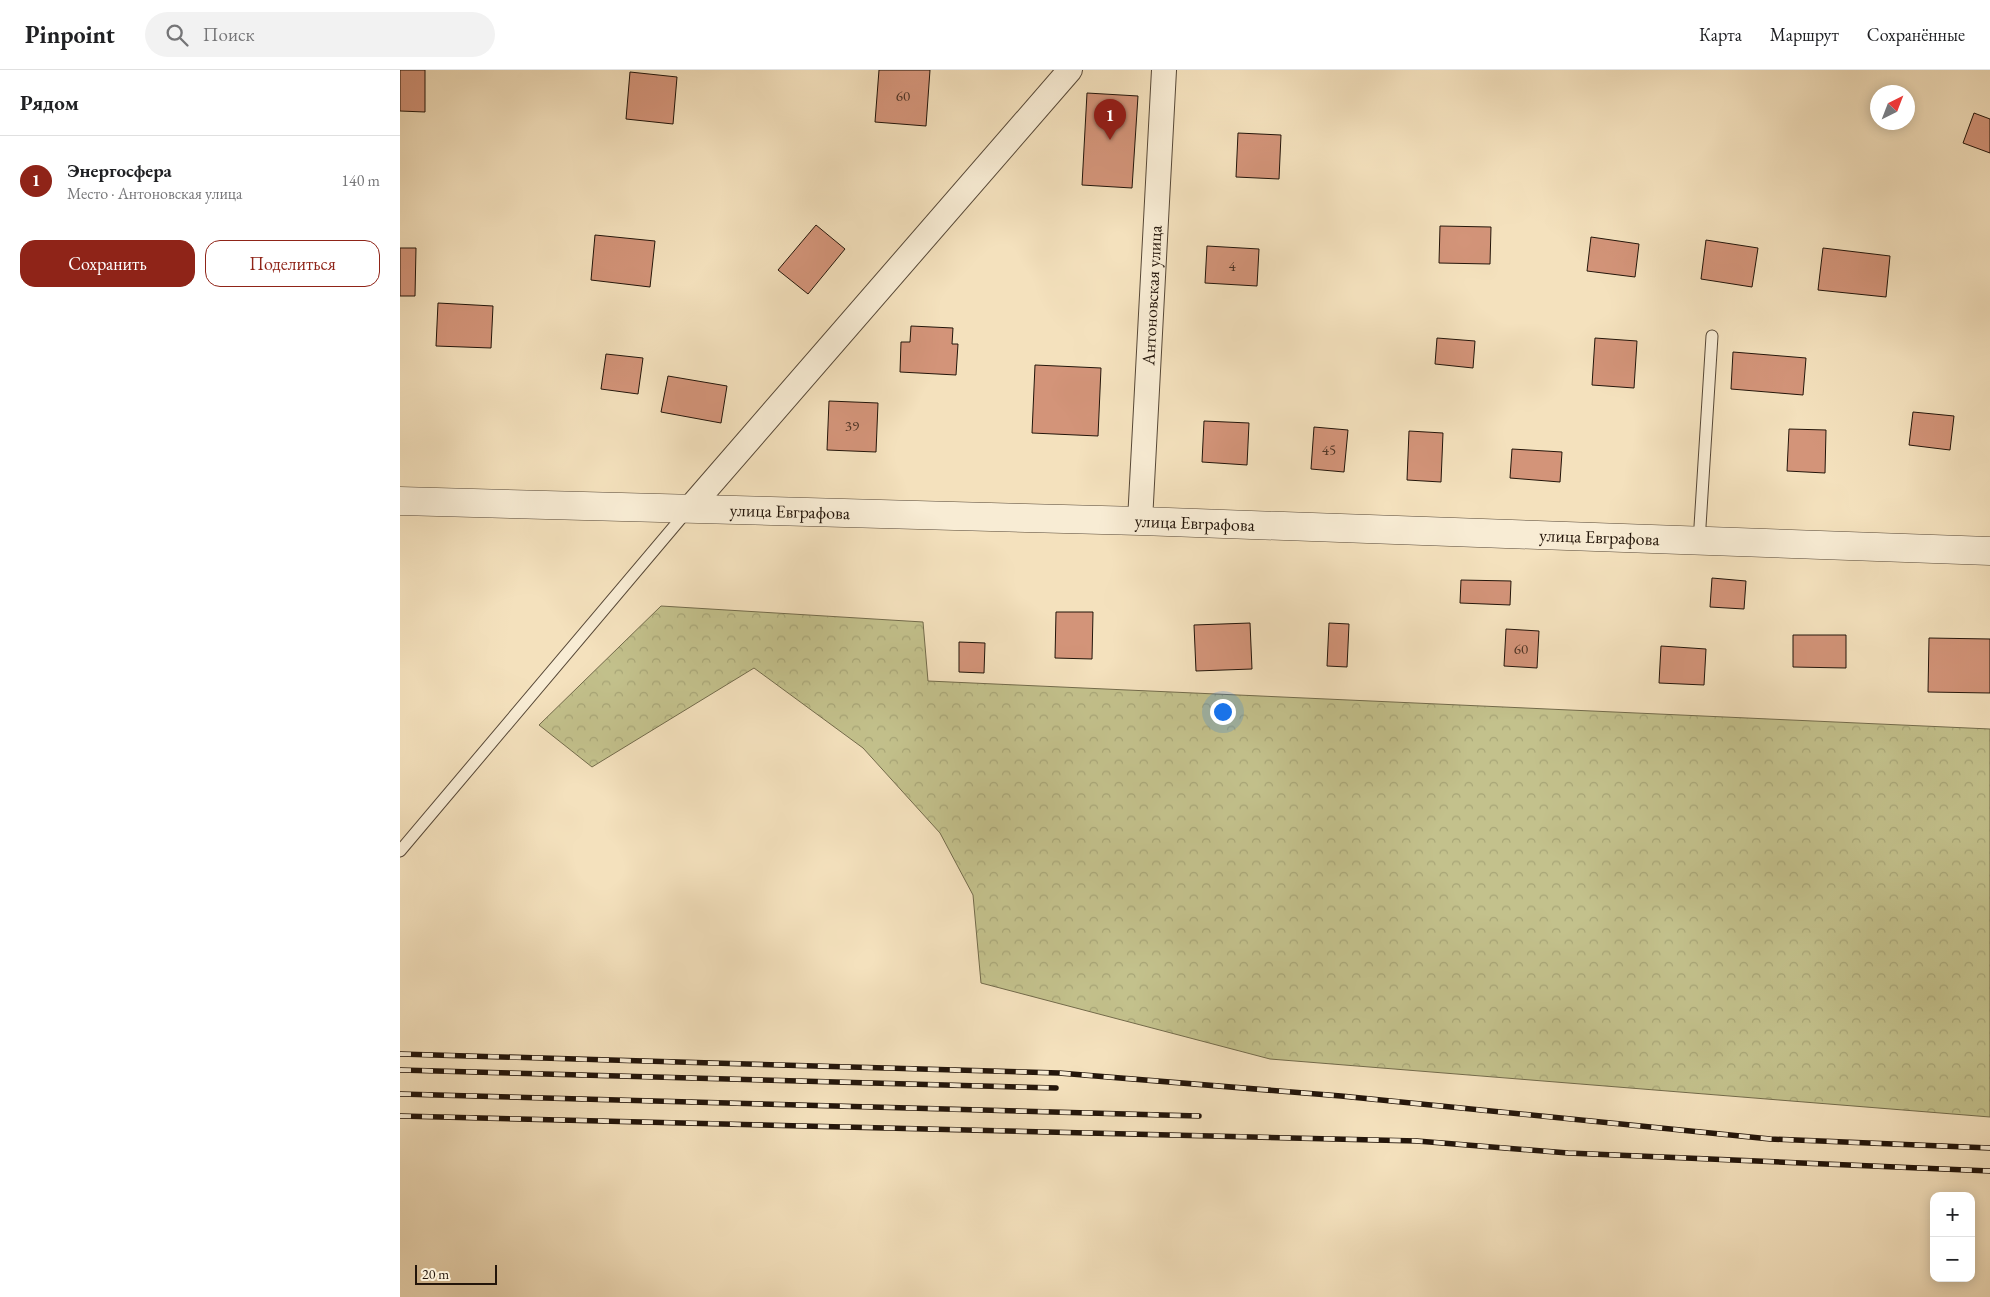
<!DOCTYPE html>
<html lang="ru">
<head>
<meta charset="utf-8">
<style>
  body { margin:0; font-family:"EB Garamond",serif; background:#f2f2f2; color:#202124 }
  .controls { position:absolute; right:15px; bottom:15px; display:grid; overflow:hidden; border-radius:10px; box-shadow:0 2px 12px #0003 }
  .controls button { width:45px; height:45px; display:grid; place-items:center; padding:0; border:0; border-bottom:1px solid #e0e0e0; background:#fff; color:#202124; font:25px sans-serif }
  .compass { position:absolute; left:1470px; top:15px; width:45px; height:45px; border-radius:50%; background:#fff; box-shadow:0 2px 12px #0003; rotate:42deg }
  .scale { position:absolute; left:15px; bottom:12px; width:82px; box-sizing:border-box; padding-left:5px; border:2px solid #23150a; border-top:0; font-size:14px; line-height:18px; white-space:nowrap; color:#23150a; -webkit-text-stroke:4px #f8ecd4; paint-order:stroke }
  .you { position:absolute; left:822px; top:641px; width:18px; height:18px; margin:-12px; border:4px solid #fff; border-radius:50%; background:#1a73e8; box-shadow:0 0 0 8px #1a73e833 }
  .badge { display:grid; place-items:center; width:32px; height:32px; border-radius:50%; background:#8f2418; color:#fff; font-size:16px; font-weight:700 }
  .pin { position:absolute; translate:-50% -41px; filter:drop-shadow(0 1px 2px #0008) }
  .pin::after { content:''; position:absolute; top:26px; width:18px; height:15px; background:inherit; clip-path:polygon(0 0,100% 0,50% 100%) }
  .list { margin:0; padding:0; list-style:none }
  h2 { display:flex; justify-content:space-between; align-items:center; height:65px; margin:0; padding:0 20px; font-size:21px }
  h2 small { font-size:16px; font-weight:400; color:#757577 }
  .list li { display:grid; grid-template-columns:32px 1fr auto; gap:15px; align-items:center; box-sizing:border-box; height:90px; padding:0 20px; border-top:1px solid #e0e0e0 }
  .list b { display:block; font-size:19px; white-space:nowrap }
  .list p { margin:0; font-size:16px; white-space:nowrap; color:#757577 }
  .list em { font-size:16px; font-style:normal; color:#757577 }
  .actions { display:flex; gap:10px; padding:15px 20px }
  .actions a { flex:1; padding:11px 0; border:1px solid #8f2418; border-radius:15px; text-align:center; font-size:18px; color:#8f2418 }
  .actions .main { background:#8f2418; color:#fff }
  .icon { flex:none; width:28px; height:28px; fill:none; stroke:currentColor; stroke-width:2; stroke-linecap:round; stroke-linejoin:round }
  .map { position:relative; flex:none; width:1590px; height:1227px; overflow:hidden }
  header { display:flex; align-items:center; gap:30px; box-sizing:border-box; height:70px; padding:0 25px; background:#fff; border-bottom:1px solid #e0e0e0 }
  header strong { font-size:24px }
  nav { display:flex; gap:28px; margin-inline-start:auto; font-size:18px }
  .search { width:350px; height:45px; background:#f2f2f2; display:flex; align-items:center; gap:12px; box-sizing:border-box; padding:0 18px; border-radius:28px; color:#757577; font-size:19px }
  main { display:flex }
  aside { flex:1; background:#fff }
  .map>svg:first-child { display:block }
  .forest { fill:url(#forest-crowns); stroke:#736b4b }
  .building { fill:#d39479; stroke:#23150a }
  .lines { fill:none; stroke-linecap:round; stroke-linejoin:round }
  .service-casing { stroke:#574837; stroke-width:13 }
  .minor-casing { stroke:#574837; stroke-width:26 }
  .tertiary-casing { stroke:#574837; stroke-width:29 }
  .service { stroke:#f8ecd4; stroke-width:11 }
  .minor { stroke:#f8ecd4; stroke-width:24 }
  .tertiary { stroke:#f8ecd4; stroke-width:28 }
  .rail-casing { stroke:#23150a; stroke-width:5.5 }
  .rail { stroke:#f8ecd4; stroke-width:4; stroke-dasharray:11; stroke-linecap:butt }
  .labels { text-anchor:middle; stroke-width:4; stroke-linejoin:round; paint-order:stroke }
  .number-label { font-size:15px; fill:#4f3526 }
  .street-label { font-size:18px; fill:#23150a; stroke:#f8ecd4 }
</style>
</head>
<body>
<header>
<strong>Pinpoint</strong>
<div class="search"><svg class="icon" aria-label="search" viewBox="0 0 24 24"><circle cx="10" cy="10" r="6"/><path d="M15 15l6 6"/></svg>Поиск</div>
<nav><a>Карта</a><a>Маршрут</a><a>Сохранённые</a></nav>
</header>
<main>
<aside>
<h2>Рядом<small></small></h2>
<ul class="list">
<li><span class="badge">1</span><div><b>Энергосфера</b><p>Место · Антоновская улица</p></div><em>140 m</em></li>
</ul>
<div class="actions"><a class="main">Сохранить</a><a>Поделиться</a></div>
</aside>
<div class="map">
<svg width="1590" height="1227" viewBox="0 0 1590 1227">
  <defs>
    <pattern id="forest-crowns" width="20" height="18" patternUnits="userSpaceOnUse" patternTransform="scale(1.25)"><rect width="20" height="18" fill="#c3c18c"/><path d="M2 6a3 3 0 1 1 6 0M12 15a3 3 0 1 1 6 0" fill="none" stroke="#a7a577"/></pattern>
  </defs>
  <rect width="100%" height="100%" fill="#f4e1bd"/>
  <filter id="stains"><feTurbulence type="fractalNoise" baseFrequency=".004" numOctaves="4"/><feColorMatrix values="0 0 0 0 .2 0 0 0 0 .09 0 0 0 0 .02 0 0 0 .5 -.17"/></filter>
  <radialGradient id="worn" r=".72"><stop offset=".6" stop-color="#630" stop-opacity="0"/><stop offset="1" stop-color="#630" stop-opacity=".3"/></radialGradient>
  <polygon class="forest" points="261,536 523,552 528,611 1590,659 1590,1047 870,989 581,913 573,825 540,763 463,678 354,598 192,697 139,655"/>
  <g class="building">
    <polygon points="0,0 25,0 25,42 0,41"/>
    <polygon points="479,0 530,0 526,56 475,52"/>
    <polygon points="230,2 277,7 273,54 226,49"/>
    <polygon points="687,23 738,26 732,118 682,115"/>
    <polygon points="1574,43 1590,49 1590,83 1563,73"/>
    <polygon points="838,63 881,65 879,109 836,107"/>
    <polygon points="416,155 445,179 408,224 378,200"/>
    <polygon points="1040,156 1091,157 1090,194 1039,193"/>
    <polygon points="195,165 255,171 250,217 191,210"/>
    <polygon points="1191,167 1239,174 1235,207 1187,201"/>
    <polygon points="1306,170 1358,178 1352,217 1301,209"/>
    <polygon points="807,176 859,179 857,216 805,213"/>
    <polygon points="0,178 16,178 15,226 0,226"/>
    <polygon points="1423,178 1490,186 1486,227 1418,220"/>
    <polygon points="38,233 93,236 91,278 36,276"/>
    <polygon points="511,256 553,258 552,274 558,274 556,305 500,302 501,272 510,272"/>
    <polygon points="1037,268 1075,271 1073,298 1035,294"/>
    <polygon points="1195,268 1237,271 1234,318 1192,315"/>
    <polygon points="1333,282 1406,288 1403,325 1331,319"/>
    <polygon points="206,284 243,288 238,324 201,319"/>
    <polygon points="635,295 701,298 698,366 632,363"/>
    <polygon points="268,306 327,316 321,353 261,342"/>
    <polygon points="429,331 478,333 476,382 427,380"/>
    <polygon points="1513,342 1554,346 1550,380 1509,375"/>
    <polygon points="804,351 849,353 847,395 802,392"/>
    <polygon points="914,357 948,360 944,402 911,399"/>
    <polygon points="1389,359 1426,360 1425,403 1387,401"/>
    <polygon points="1009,361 1043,363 1041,412 1007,410"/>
    <polygon points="1112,379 1162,382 1160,412 1110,408"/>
    <polygon points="1312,508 1346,511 1344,539 1310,537"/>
    <polygon points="1061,510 1111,511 1110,535 1060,533"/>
    <polygon points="656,542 693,542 692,589 655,588"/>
    <polygon points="850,553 852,599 796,601 794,555"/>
    <polygon points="929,553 949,554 947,597 927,596"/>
    <polygon points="1106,559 1139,561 1137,598 1104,596"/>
    <polygon points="1393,565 1446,565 1446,598 1393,597"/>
    <polygon points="1529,568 1590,569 1590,623 1528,622"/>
    <polygon points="559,572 585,573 584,603 559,602"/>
    <polygon points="1261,576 1306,579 1304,615 1259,613"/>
  </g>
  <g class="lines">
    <g class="service-casing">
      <g id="service">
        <polyline points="1299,472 1312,266"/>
        <polyline points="0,781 288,440"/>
      </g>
    </g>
    <g class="minor-casing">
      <g id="minor">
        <polyline points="289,439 670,0"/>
        <path id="s1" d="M740,451L764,0"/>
      </g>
    </g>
    <g class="tertiary-casing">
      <g id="tertiary">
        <path id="s2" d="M0,431L740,451L1590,481"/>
      </g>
    </g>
    <use href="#service" class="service"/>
    <use href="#minor" class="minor"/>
    <use href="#tertiary" class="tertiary"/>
    <g class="rail-casing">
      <g id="rail">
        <polyline points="0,984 659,1003 941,1026 1370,1069 1590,1078"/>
        <polyline points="0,1000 656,1018"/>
        <polyline points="0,1024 799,1046"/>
        <polyline points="0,1046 1017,1071 1168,1083 1590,1101"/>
      </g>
    </g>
    <use href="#rail" class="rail"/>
  </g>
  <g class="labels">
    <g class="number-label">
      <text x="503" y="31">60</text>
      <text x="832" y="201">4</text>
      <text x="452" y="361">39</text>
      <text x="929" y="385">45</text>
      <text x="1121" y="584">60</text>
    </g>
    <g class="street-label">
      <text dy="6" stroke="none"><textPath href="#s1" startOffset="226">Антоновская улица</textPath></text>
      <text dy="6" stroke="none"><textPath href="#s2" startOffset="390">улица Евграфова</textPath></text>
      <text dy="6" stroke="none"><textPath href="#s2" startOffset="795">улица Евграфова</textPath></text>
      <text dy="6" stroke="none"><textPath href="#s2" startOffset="1200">улица Евграфова</textPath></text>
    </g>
  </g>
  <rect width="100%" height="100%" filter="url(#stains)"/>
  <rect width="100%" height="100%" fill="url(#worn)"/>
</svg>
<div class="controls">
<button>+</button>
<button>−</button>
</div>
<svg class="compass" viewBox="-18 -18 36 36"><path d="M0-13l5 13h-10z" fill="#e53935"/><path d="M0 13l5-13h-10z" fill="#757577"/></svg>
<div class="scale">20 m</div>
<div class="you"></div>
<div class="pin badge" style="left:710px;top:70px">1</div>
</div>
</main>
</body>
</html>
